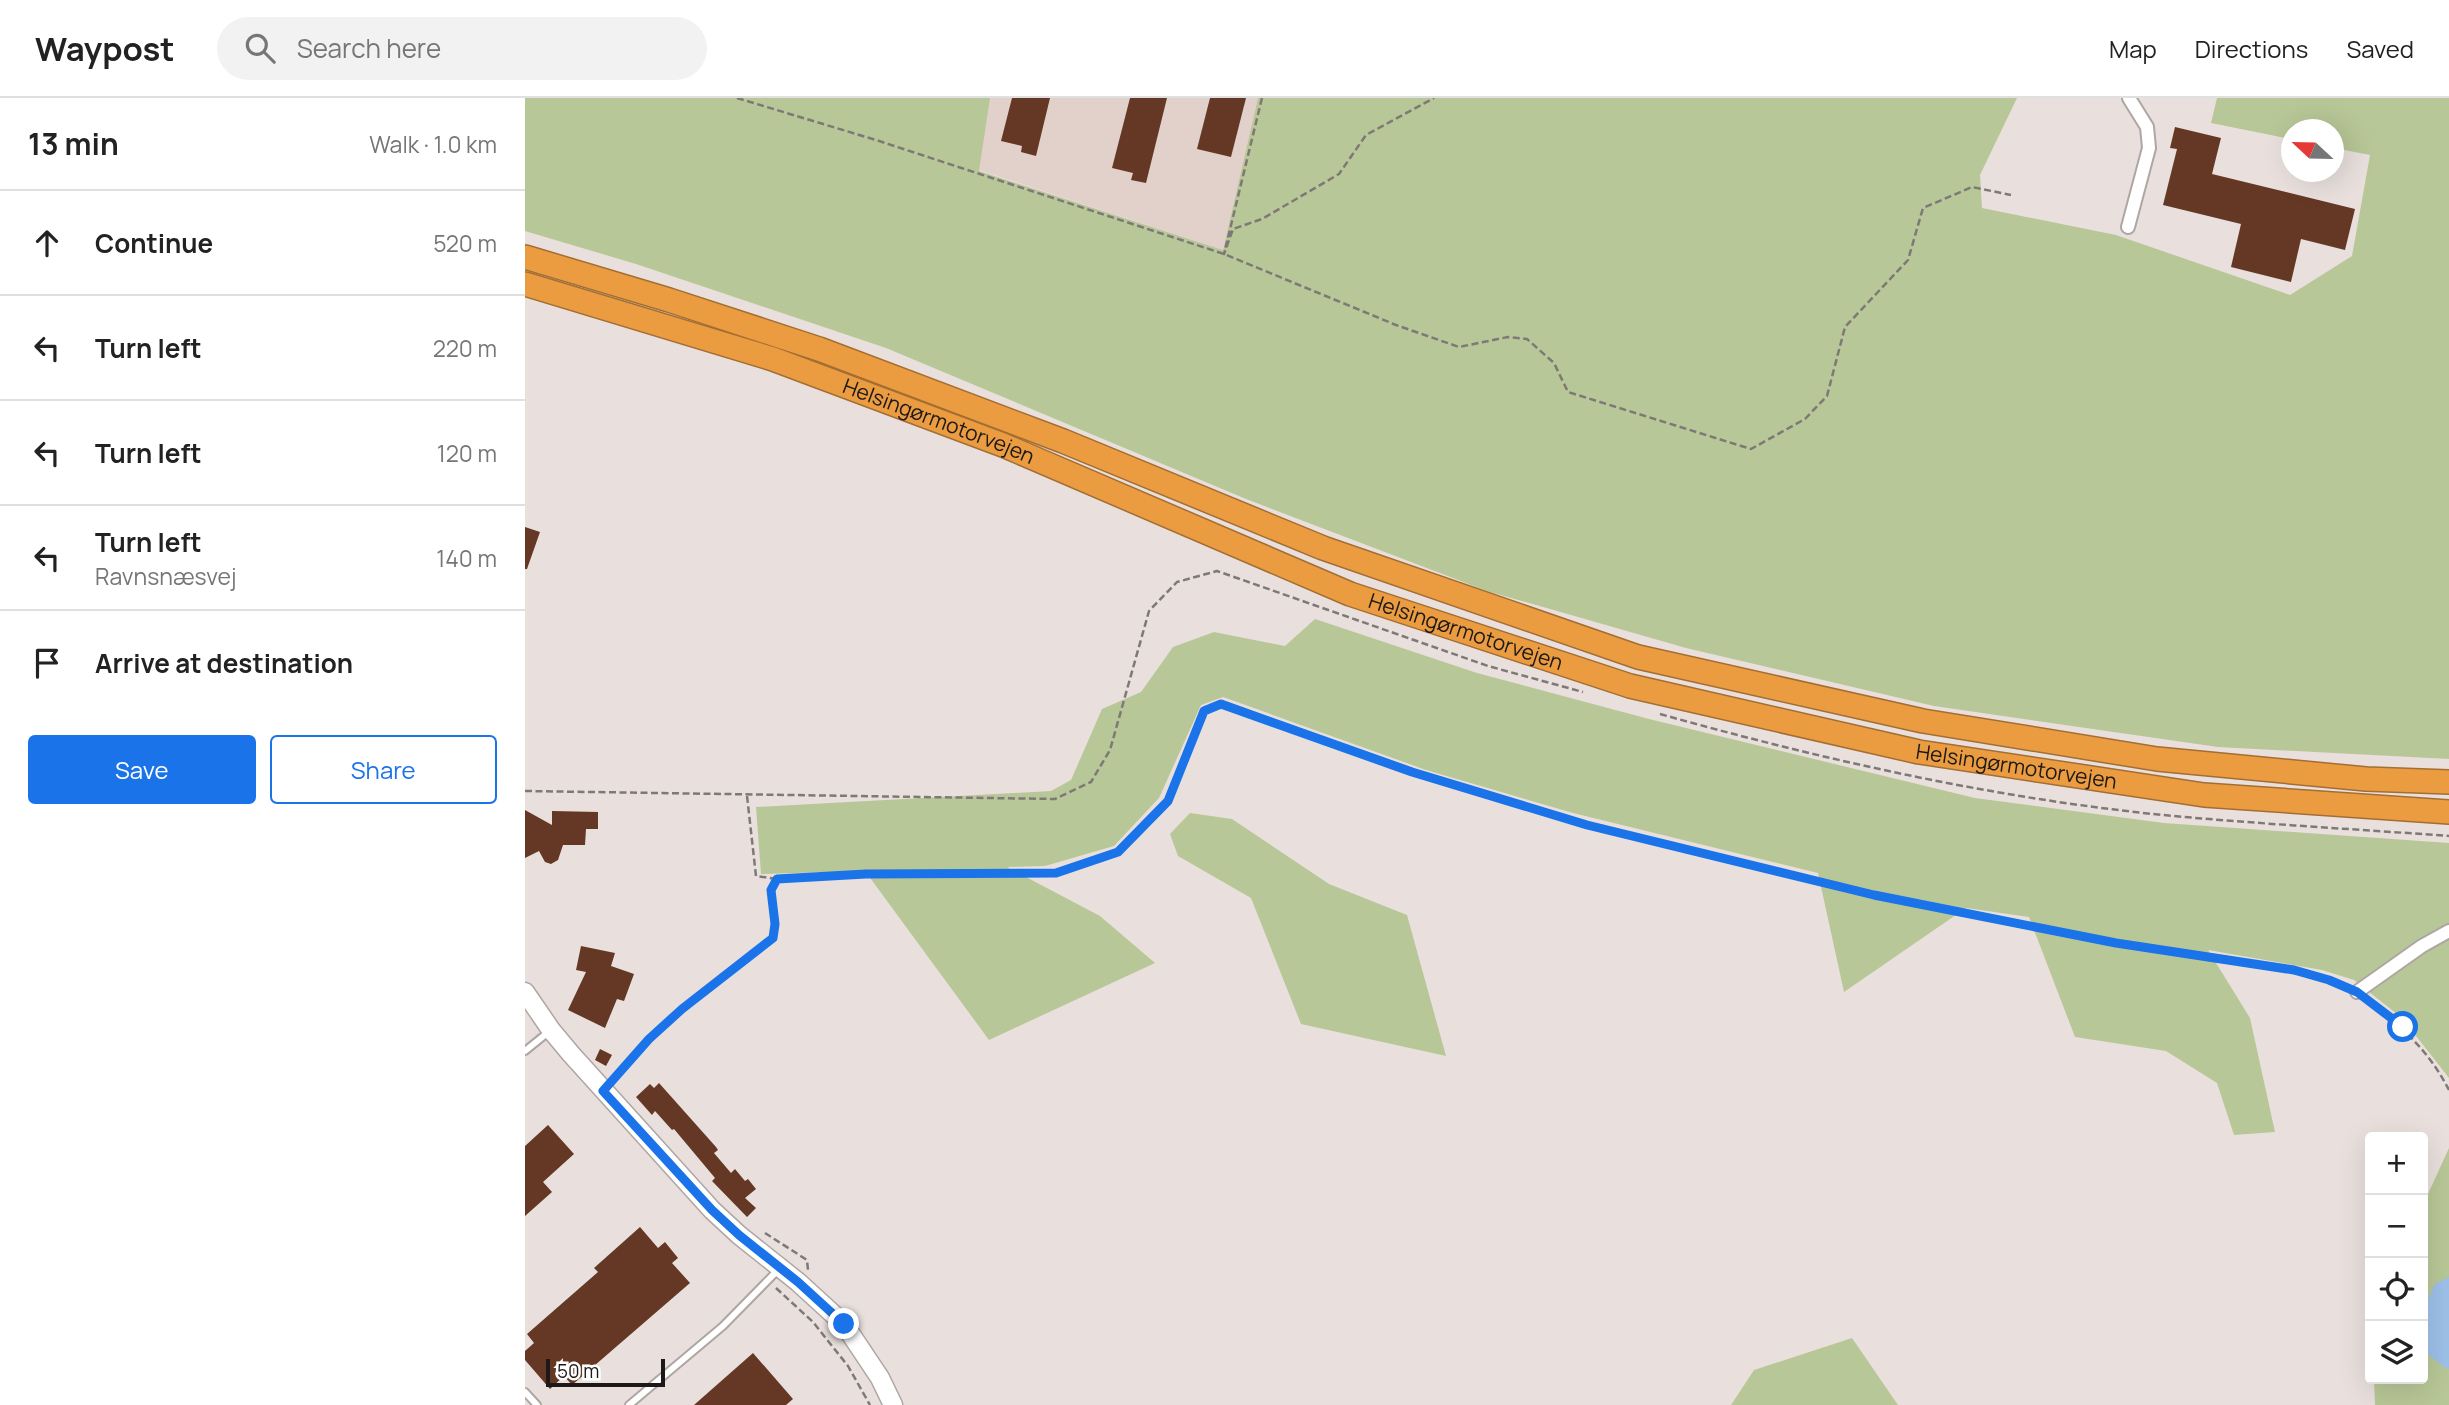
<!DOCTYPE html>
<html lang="en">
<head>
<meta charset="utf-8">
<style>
  body { margin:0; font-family:Manrope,sans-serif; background:#f2f2f2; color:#222 }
  .controls { position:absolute; right:21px; bottom:21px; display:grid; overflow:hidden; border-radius:7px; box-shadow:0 7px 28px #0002 }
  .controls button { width:63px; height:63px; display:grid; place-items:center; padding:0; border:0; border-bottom:2px solid #e0e0e0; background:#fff; color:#222; font:35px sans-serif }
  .compass { position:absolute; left:1756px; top:21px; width:63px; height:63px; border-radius:50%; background:#fff; box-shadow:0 7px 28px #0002; rotate:292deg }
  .scale { position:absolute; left:21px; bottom:18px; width:119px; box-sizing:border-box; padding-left:7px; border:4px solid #1c1918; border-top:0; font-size:19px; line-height:24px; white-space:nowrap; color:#1c1918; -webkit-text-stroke:5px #fff; paint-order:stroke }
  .stop { position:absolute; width:21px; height:21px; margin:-16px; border:5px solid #1a73e8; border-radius:50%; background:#fff }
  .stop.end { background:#1a73e8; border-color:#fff; box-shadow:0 2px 7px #0008 }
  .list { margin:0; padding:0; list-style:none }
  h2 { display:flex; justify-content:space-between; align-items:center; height:91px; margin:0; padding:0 28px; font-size:30px }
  h2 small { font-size:23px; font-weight:400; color:#767676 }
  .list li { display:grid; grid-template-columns:46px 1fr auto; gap:21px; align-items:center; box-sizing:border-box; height:105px; padding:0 28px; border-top:2px solid #e0e0e0 }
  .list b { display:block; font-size:26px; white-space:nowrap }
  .list p { margin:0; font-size:23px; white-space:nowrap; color:#767676 }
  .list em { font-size:23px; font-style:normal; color:#767676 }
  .actions { display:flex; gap:14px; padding:21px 28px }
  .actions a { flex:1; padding:16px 0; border:2px solid #1a73e8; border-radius:7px; text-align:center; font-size:24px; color:#1a73e8 }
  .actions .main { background:#1a73e8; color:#fff }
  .icon { flex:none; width:38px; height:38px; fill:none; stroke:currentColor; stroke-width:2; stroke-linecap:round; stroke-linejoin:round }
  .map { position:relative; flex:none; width:1924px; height:1307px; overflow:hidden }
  header { display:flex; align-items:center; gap:42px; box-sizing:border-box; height:98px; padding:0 35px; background:#fff; border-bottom:2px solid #e0e0e0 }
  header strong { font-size:33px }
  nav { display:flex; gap:38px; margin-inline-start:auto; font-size:24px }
  .search { width:490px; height:63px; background:#f2f2f2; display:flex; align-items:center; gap:18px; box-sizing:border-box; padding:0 24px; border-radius:38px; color:#767676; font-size:26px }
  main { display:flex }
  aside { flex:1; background:#fff }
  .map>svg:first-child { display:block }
  .built { fill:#e2d1ca }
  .green { fill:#b8c797 }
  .water { fill:#9dc0e9 }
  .building { fill:#643825 }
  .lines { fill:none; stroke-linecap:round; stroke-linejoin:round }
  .lane-casing { stroke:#aea6a2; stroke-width:10 }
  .street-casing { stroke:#aea6a2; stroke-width:16 }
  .secondary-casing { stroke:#aea6a2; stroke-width:21 }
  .highway-casing { stroke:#a36e33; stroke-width:26 }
  .path { stroke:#7e7977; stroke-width:2.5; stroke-dasharray:7 3.5; stroke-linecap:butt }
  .lane { stroke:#fff; stroke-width:6 }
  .street { stroke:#fff; stroke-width:12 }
  .secondary { stroke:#fff; stroke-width:18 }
  .highway { stroke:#eb9c41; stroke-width:23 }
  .route { stroke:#1a73e8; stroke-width:9 }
  .labels { text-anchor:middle; stroke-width:7; stroke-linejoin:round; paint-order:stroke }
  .street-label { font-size:21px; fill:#1c1918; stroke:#fff }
</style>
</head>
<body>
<header>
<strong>Waypost</strong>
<div class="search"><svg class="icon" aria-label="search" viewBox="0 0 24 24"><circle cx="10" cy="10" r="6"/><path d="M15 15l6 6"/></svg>Search here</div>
<nav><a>Map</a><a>Directions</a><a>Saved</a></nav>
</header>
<main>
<aside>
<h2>13 min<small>Walk · 1.0 km</small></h2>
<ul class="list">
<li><svg class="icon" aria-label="ahead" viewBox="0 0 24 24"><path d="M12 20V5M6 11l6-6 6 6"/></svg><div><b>Continue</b></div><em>520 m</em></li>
<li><svg class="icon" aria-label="left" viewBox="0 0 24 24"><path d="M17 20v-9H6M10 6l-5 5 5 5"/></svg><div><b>Turn left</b></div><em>220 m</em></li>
<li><svg class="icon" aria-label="left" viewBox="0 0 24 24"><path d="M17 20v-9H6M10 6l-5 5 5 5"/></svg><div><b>Turn left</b></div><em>120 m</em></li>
<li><svg class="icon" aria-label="left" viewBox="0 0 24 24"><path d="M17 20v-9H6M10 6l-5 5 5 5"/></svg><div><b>Turn left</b><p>Ravnsnæsvej</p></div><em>140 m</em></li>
<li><svg class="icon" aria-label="arrive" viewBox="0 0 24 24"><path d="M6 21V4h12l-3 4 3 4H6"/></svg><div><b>Arrive at destination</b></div></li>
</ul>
<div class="actions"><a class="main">Save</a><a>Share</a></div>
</aside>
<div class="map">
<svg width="1924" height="1307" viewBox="0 0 1924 1307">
  <rect width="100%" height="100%" fill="#e9e0dd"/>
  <polygon class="built" points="235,0 733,0 698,152"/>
  <g class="green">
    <polygon points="0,0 465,0 454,73 698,152 733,0 1492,0 1455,77 1457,110 1591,137 1765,197 1827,158 1845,57 1809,50 1808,32 1766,32 1766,41 1686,25 1692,0 1924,0 1924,661 1693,649 1409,608 1161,550 962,493 721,401 361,250 111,166 0,133"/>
    <polygon points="790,521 952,575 1124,621 1450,700 1639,725 1924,745 1924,980 1877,920 1829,882 1797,872 1683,852 1725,920 1750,1034 1709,1037 1692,985 1641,953 1550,939 1504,819 1441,810 1319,894 1293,775 1048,715 901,672 698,599 676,607 634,700 589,748 520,768 482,769 575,818 630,865 464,942 340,773 236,776 231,709 526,693 546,682 577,611 616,594 648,549 689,534 760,548"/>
    <polygon points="665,715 707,721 804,786 882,817 921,958 776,926 726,800 653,758 645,736"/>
    <polygon points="1924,1050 1924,1307 1850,1307 1849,1281 1898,1281 1898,1107"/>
    <polygon points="1327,1240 1373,1307 1206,1307 1229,1272"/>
  </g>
  <polygon class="water" points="1924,1179 1924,1271 1919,1269 1899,1253 1898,1212 1910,1186"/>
  <g class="building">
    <polygon points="487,0 525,0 511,58 496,54 497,48 476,43"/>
    <polygon points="605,0 642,0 621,85 606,82 608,75 587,70"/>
    <polygon points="685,0 721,0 706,59 672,51"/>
    <polygon points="1650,29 1696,40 1687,76 1830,111 1820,152 1776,141 1766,184 1706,169 1716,126 1638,107 1652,51 1645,50"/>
    <polygon points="0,429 15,434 2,471 0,471"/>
    <polygon points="0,712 27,727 27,713 73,714 73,731 61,731 60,747 38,747 33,762 26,766 20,764 14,753 0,760"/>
    <polygon points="56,848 90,855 86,868 109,876 99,903 92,901 80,930 43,912 61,874 51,872"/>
    <polygon points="75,951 87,957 81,968 70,962"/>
    <polygon points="134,985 191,1049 193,1052 189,1055 206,1075 210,1071 220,1083 223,1081 231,1091 220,1100 231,1110 222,1119 187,1083 190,1080 149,1031 147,1032 130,1013 127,1017 111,999 125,986 129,990"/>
    <polygon points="23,1027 49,1056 18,1084 27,1094 0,1118 0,1048"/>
    <polygon points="115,1129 133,1150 140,1144 153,1160 147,1165 165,1185 47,1287 39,1278 25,1291 0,1262 0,1253 9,1245 2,1236 73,1174 69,1170"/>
    <polygon points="228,1255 268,1301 261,1307 169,1307"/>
  </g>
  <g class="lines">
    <g class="lane-casing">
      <g id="lane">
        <polyline points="0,953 26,932"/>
        <polyline points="0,1294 12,1307"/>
        <polyline points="104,1307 198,1228 253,1172"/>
      </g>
    </g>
    <g class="street-casing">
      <g id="street">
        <polyline points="1603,129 1624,50 1622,29 1604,0"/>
        <polyline points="1832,894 1897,848 1924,833"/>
      </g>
    </g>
    <g class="secondary-casing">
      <polyline id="secondary" points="0,894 26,932 46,956 187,1112 214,1137 273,1184 319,1226 355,1280 368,1307"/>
    </g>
    <g class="highway-casing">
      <g id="highway">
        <polyline points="0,159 144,202 294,251 538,343 798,450 1113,559 1398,623 1632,661 1841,681 1924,684"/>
        <path id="s1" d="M0,186L248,261L478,347L825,496L1105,588L1394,654L1679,697L1924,714"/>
      </g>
    </g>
    <g class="path">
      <polyline points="212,0 351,42 699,156 871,227 934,249 983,239 1002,241 1029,265 1043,294 1226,351 1280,321 1302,298 1320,229 1383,162 1398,110 1447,89 1486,97"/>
      <polyline points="737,0 699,156 708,131 737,121 814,76 841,37 909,0"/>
      <path d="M1135,616C1299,662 1468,700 1638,717C1733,726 1829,731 1924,738"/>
      <polyline points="0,693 530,701 566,684 585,652 624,513 652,484 692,473 963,568 1058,594"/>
      <polyline points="222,698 231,778 252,781"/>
      <path d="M1843,902C1877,929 1904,953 1924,992"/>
      <polyline points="90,979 124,941 157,911 248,840 250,826 246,792 252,781 341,776 531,775 593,754 643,703 679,613 697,606 887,674 1062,727 1349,797 1591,845 1769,872 1819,888"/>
      <polyline points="240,1135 282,1162 283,1172"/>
      <polyline points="251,1190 288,1224 323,1268 345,1307"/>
    </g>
    <use href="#lane" class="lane"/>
    <use href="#street" class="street"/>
    <use href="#secondary" class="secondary"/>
    <use href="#highway" class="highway"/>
  </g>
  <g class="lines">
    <polyline class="route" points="319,1226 273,1184 214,1137 187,1112 78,993 124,941 157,911 248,840 250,826 246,792 252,781 341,776 531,775 593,754 643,703 679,613 696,606 887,674 1062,727 1349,797 1591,845 1769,872 1804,882 1832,894 1878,929"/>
  </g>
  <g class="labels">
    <g class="street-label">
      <text dy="7" stroke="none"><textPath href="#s1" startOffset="436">Helsingørmotorvejen</textPath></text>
      <text dy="7" stroke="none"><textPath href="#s1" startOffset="1004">Helsingørmotorvejen</textPath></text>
      <text dy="7" stroke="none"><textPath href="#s1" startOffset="1572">Helsingørmotorvejen</textPath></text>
    </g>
  </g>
</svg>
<div class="controls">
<button>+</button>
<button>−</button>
<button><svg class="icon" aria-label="locate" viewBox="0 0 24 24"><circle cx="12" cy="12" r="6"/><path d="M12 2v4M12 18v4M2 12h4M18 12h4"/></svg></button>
<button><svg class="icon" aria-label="layers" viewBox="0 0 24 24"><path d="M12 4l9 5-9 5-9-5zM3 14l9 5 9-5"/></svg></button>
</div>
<svg class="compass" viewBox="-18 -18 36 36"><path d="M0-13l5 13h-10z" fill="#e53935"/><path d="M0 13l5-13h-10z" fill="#767676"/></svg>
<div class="scale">50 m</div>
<div class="stop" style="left:1878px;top:929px"></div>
<div class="stop end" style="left:319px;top:1226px"></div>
</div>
</main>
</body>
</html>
